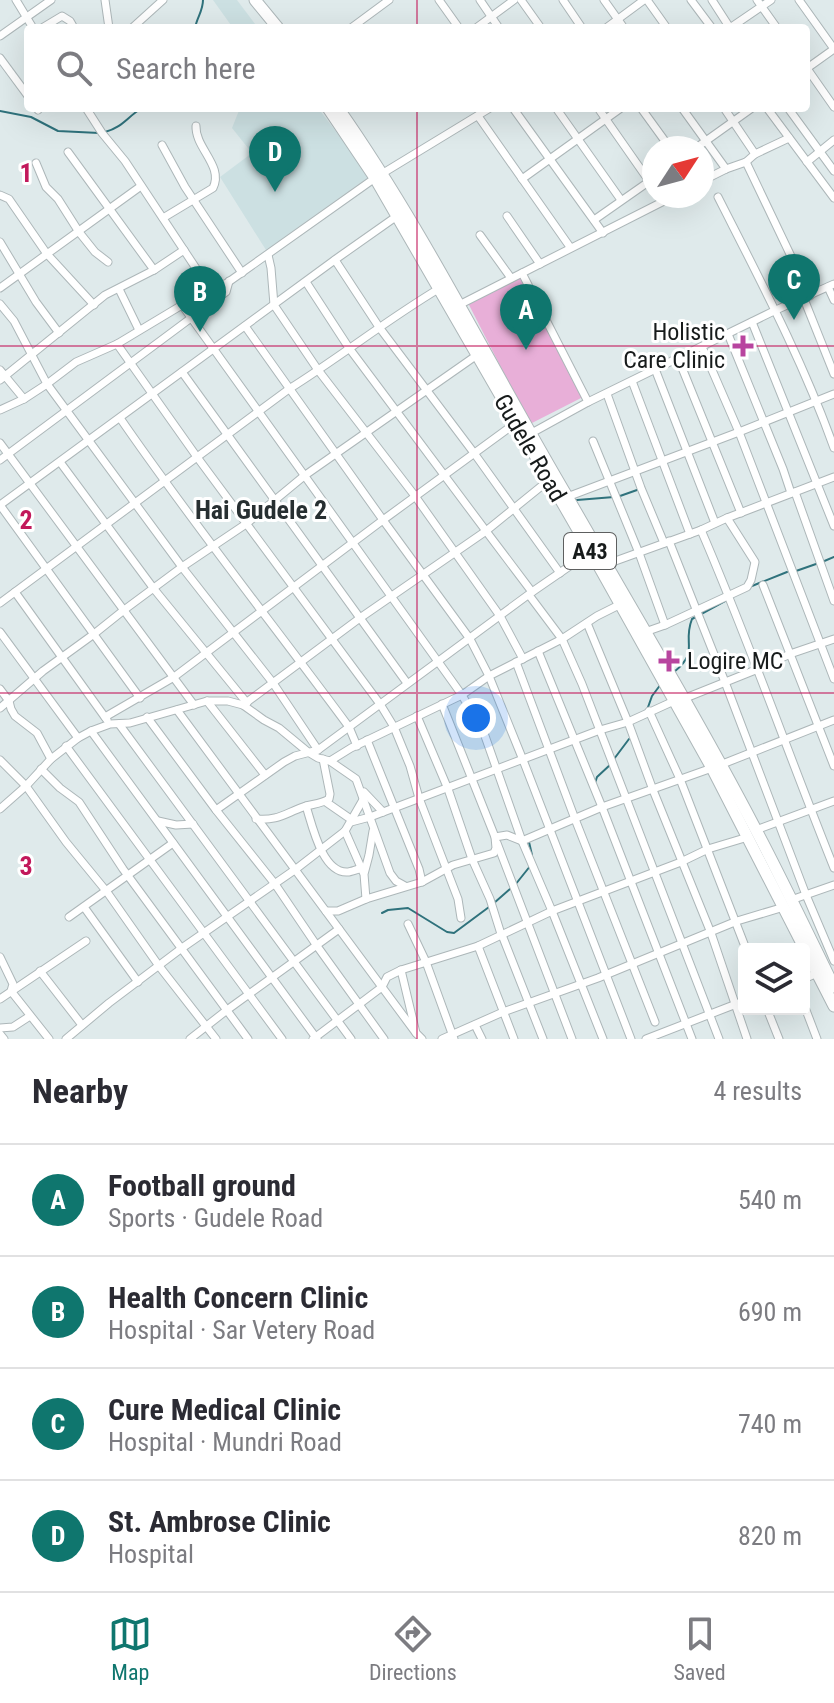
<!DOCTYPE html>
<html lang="en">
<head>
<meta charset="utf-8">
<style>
  body { margin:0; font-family:"Roboto Condensed",sans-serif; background:#f7f7f7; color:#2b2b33 }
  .controls { position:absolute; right:24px; bottom:24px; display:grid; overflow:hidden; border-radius:8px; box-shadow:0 8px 32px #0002 }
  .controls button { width:72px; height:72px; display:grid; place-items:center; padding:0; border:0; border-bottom:2px solid #e1e1e2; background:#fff; color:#2b2b33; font:40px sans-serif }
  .compass { position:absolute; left:642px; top:136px; width:72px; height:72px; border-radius:50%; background:#fff; box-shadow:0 8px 32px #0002; rotate:54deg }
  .you { position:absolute; left:476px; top:718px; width:28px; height:28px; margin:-20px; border:6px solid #fff; border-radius:50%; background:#1a73e8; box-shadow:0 0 0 12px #1a73e833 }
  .badge { display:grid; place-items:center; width:52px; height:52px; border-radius:50%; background:#0f766e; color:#fff; font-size:26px; font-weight:700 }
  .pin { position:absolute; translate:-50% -66px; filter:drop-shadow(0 2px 4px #0008) }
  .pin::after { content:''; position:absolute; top:42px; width:28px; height:24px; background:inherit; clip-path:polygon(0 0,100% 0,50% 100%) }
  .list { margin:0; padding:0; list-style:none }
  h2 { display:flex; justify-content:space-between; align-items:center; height:104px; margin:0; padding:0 32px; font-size:34px }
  h2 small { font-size:26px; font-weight:400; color:#7c7c81 }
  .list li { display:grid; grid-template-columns:52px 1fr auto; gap:24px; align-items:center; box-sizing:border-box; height:112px; padding:0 32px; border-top:2px solid #e1e1e2 }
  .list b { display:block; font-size:30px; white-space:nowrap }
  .list p { margin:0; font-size:26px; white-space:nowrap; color:#7c7c81 }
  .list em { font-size:26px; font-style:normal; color:#7c7c81 }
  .icon { flex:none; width:44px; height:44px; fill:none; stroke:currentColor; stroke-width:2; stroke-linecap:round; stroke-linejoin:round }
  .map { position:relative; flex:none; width:834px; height:1039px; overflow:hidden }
  .search { position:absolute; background:#fff; box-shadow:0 8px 32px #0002; left:24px; right:24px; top:24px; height:88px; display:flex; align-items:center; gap:20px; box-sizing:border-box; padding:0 28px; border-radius:8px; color:#7c7c81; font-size:30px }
  .sheet { height:552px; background:#fff }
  nav { display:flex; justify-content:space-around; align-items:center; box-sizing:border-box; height:112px; border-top:2px solid #e1e1e2; background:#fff; font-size:22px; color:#7c7c81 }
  nav a { display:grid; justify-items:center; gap:4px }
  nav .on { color:#0f766e }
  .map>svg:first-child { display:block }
  .built { fill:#cce0e2 }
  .pitch { fill:#e8afd8 }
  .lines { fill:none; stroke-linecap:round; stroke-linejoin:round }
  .stream { stroke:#2f727c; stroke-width:2 }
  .minor-casing { stroke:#adb7b9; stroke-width:9 }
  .highway-casing { stroke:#adb7b9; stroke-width:13 }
  .minor { stroke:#fff; stroke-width:7 }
  .highway { stroke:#fff; stroke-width:11 }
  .grid { fill:none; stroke:#c2185b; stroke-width:2; stroke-opacity:0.55 }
  .poi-dot { fill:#b8459f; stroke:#fff; stroke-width:3 }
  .labels { text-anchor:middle; stroke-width:6; stroke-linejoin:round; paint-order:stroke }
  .shield { fill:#fff; stroke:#5d5f5f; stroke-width:2 }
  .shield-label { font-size:22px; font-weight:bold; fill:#171b1b }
  .poi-label { font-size:24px; fill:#171b1b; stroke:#fff; text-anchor:end }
  .street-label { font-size:24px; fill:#171b1b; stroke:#fff }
  .neighbourhood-label { font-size:26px; font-weight:bold; fill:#272f31; stroke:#fff }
  .grid-label { font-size:26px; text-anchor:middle; font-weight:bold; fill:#c2185b; stroke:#fff; stroke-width:6; stroke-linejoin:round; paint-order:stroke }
</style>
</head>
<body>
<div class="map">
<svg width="834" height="1039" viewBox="0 0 834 1039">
  <rect width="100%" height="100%" fill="#dfeaeb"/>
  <g class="built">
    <polygon points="213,0 237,0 258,28 233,28"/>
    <polygon points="240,108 318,108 370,176 266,250 220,177 252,153 232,128"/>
  </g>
  <polygon class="pitch" points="522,276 583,397 530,424 468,303"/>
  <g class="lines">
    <g class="stream">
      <path d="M195,28C197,17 203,11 203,0"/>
      <polyline points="0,111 31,117 58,131 99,133"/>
      <path d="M105,132C123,127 127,117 142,108"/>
      <polyline points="620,496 637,490"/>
      <polyline points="577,500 614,497"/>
      <polyline points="822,562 834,557"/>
      <polyline points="796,571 816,564"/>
      <polyline points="752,586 787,572"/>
      <path d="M674,672C700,651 682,644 692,619L725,601"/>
      <polyline points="647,710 652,696 661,684"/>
      <polyline points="614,759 629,739"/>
      <polyline points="595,783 597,777 611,764"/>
      <polyline points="529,842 532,855"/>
      <polyline points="515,885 531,865"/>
      <polyline points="494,903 510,889"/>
      <polyline points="382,913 388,910 408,908 447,932 454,933 489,907"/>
    </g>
    <g class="minor-casing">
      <g id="minor">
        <polyline points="16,0 33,28"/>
        <polyline points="105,0 109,28"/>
        <polyline points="439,0 459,28"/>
        <polyline points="480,0 499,28"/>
        <polyline points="521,0 541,28"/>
        <polyline points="563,0 582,28"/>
        <polyline points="604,0 624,28"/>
        <polyline points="647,0 667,28"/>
        <polyline points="691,0 712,28"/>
        <polyline points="712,0 730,28"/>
        <polyline points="757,0 777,28"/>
        <polyline points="799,0 834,49 806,69"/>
        <polyline points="42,28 62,16 70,21 74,28"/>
        <polyline points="132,28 163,0"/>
        <polyline points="351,28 389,0"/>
        <polyline points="476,28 514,0"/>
        <polyline points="606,28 644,0"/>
        <polyline points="730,28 771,0"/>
        <polyline points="0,36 51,0"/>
        <polyline points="0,58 28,96"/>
        <polyline points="806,67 834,107"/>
        <polyline points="37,108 38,110"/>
        <polyline points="86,108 102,133 125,161 211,291"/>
        <polyline points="513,108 603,233"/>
        <polyline points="556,108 621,200"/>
        <polyline points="598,108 649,181"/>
        <polyline points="641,108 670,148"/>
        <polyline points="682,108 726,169"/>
        <polyline points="724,108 755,154"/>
        <polyline points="767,108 834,198"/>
        <polyline points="788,108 834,171"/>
        <polyline points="478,116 570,247"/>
        <polyline points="162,145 185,187 242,273"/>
        <polyline points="696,148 752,108"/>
        <polyline points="68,152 154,270"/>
        <polyline points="746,162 810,296"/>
        <polyline points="807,162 834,140"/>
        <polyline points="36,163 46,187 58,199 79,232 95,252 108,262"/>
        <polyline points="522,179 621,108"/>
        <polyline points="702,181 726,169 746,162 755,154 789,138"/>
        <polyline points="0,195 9,199 47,254 94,305"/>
        <path d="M718,197C760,280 803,361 834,448"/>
        <polyline points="507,216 540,264"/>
        <path d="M163,218L213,188C224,166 195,148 196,126"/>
        <polyline points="594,220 654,178"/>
        <polyline points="480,235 511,278"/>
        <polyline points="0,242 36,302 59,333"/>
        <polyline points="268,255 271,268 274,305 318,370 415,496 500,616 523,659"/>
        <polyline points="335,260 379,327 474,453 560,573"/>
        <polyline points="522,273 588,402"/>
        <polyline points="828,287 834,300"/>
        <polyline points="0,288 141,186"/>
        <polyline points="119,289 139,330"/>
        <polyline points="804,299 834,374"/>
        <polyline points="0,304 14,321 47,384 182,567 273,683 318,750"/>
        <polyline points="182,305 462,695 485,736 522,841 552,911 603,1039"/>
        <polyline points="459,305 674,196"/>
        <polyline points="752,322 834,526"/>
        <polyline points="245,326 383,520 517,422"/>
        <polyline points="728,334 783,469 791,493"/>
        <polyline points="117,344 197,457 380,704 394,727 410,766 419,798 458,899 461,918"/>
        <polyline points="702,347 739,432 834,679"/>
        <polyline points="678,358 741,513"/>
        <polyline points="655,369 715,523"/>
        <polyline points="0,370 5,376 105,295 154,270 184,250"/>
        <polyline points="182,372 407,683"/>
        <polyline points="0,380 5,376 24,399"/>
        <polyline points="632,381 690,534"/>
        <polyline points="607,394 641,488 664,543"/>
        <polyline points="0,410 24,399 47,384 76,362 117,344 182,305 227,283 375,178 490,108"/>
        <path d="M120,418C193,524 273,624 349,727L357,746"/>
        <polyline points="528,435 588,402 776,310 834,284"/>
        <polyline points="593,441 639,553 665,625"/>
        <polyline points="0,443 194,705"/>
        <polyline points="0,460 226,292 229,281"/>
        <polyline points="60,462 154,589 247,703"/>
        <polyline points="795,492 834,601"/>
        <polyline points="567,497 739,432 834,394"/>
        <polyline points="0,505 336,259 397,216"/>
        <polyline points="0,505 140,698"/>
        <path d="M701,530C749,641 789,756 834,868"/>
        <polyline points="669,541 725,682 806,895 834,961"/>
        <polyline points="607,564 701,530 727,518 834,477"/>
        <polyline points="763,585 834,766"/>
        <polyline points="15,592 107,720"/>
        <polyline points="532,592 486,531 549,480"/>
        <polyline points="529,595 562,639 582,684 719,1039"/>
        <path d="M0,603L289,389C340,357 388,319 440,288"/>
        <polyline points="587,623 628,722 653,790 711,933 747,1039"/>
        <polyline points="0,632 78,738"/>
        <polyline points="645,632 665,625 747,587 751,580 755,562 727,518"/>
        <polyline points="538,651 602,807 692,1039"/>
        <polyline points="516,662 575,819 655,1022"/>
        <polyline points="0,689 9,701 11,709 15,716 37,733 51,759"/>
        <polyline points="683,699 758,669 790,654 834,639"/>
        <polyline points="207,701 265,775"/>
        <polyline points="243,705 360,618 486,531 349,348 306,282"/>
        <polyline points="0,708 43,671 94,634 124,610 182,567 246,524 304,476 477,355"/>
        <polyline points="177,710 416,1033"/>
        <polyline points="649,711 680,779 746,949"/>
        <polyline points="417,716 448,789 472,859 490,899 501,934"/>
        <polyline points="105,717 174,677 383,520 470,639 489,676 523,760 631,1039"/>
        <polyline points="147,717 216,810 275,884 317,946 384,1039"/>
        <polyline points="119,724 351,1039"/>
        <polyline points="91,731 317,1039"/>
        <polyline points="367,740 419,869 422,882"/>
        <polyline points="66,746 282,1039"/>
        <polyline points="0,760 26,786 66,842 107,892 159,966 216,1039"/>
        <polyline points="330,761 351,748 462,695 489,676 562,639 597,616 623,603"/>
        <polyline points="720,765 834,720"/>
        <polyline points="41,769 60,788 79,802 123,869 248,1039"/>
        <polyline points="364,792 383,812"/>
        <polyline points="326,802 352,820"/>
        <path d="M306,806C312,824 322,874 348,872C350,872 359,869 361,868"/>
        <polyline points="0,809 26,786 51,759 78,738 91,731 110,724 130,723 207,701 228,701 243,705 264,720 279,728 308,752 318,758 330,761 356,779 390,873 396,881 405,886"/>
        <polyline points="216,810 284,762 295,756 318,750 532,592 590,552"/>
        <path d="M256,819C277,821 284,814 303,807C312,804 321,804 329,799L330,794L323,759"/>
        <polyline points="158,821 176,825 193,824"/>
        <polyline points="351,822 370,817 600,730 628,722 674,701"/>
        <polyline points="756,830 834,801"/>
        <polyline points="345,831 363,872"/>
        <polyline points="495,837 507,835 522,841 602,807 712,768"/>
        <polyline points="497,843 572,1039"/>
        <polyline points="366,899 364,874 369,855 373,831"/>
        <polyline points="791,900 834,885"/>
        <polyline points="84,907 138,982"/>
        <polyline points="326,911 338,911 366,899 422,882 453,865 494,853 496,848 495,837 442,704"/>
        <polyline points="69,917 173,843"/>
        <polyline points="408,924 426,962 454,1039"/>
        <polyline points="502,935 543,1039"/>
        <polyline points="478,946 514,1039"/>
        <polyline points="0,957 13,984 11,991 49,1039"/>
        <polyline points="401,970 416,1033 422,1039"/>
        <polyline points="40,971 82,1025"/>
        <polyline points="804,979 817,973"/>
        <polyline points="0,999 86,941"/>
        <polyline points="804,1005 817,1039"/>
        <polyline points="767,1009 779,1039"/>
        <polyline points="475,1025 482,1039"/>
        <polyline points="0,1028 13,1027 30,1016"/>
        <polyline points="0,1034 4,1039"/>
        <polyline points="66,1039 109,1003 182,948 296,869 345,831 364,798"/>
        <polyline points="190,1039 227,1010 339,929"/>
        <polyline points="313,1039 382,987 387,977 401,970 478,946 552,911 681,862 708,849 748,837"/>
        <polyline points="442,1039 503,1012 598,978 737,921 784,907"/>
        <polyline points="646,1039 744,1001"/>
      </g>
    </g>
    <g class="highway-casing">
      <g id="highway">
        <polyline points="255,0 278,28"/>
        <polyline points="328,108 375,178 600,568 712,768 834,1006"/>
        <path d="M338,108C425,232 491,368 568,498C631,608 697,717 756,830C783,881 808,934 834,987"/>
      </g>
    </g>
    <use href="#minor" class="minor"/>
    <use href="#highway" class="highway"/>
  </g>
  <path class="grid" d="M417,0V28M417,108V1039M0,346H834M0,693H834"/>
  <g class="poi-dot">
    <path d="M739 334h8v8h8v8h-8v8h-8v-8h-8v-8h8z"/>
    <path d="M665 649h8v8h8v8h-8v8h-8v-8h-8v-8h8z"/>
  </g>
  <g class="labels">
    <rect class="shield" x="564" y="533" width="52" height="36" rx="6"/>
    <g class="shield-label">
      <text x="590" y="559">A43</text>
    </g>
    <g class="poi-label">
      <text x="725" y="340">Holistic<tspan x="725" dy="28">Care Clinic</tspan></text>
      <text x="687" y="669" text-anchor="start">Logire MC</text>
    </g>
    <g class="street-label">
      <text transform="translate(530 448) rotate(60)" y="8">Gudele Road</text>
    </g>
    <g class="neighbourhood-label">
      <text x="261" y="519">Hai Gudele 2</text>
    </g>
  </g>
  <g class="grid-label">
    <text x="26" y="182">1</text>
    <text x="26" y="529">2</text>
    <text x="26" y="875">3</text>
  </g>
</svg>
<div class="controls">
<button><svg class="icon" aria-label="layers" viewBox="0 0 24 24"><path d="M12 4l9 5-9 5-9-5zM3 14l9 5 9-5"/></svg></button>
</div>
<svg class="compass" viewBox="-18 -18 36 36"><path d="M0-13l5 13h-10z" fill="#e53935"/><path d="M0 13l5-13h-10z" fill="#7c7c81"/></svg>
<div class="you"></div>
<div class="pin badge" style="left:526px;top:350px">A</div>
<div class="pin badge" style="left:200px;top:332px">B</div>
<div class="pin badge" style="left:794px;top:320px">C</div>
<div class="pin badge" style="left:275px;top:192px">D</div>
<div class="search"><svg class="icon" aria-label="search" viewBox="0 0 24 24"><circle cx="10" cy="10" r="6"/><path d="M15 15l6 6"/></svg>Search here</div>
</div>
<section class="sheet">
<h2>Nearby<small>4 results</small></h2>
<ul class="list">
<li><span class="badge">A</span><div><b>Football ground</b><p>Sports · Gudele Road</p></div><em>540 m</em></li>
<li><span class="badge">B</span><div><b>Health Concern Clinic</b><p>Hospital · Sar Vetery Road</p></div><em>690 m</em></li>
<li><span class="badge">C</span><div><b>Cure Medical Clinic</b><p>Hospital · Mundri Road</p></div><em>740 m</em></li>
<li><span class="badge">D</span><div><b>St. Ambrose Clinic</b><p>Hospital</p></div><em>820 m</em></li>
</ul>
</section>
<nav>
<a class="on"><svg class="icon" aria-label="map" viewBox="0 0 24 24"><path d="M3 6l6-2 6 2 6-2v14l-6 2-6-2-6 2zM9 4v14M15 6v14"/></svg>Map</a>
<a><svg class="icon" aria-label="directions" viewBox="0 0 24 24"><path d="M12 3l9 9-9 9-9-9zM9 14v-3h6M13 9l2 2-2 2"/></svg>Directions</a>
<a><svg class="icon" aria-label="saved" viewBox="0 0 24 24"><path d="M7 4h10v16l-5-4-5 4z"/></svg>Saved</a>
</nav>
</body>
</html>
